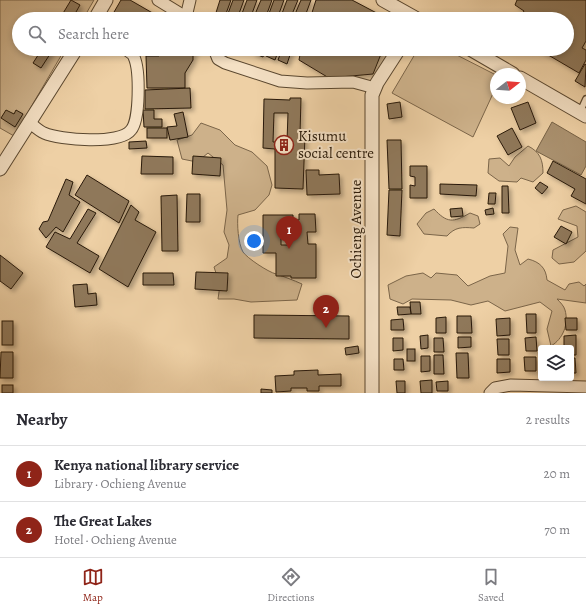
<!DOCTYPE html>
<html lang="en">
<head>
<meta charset="utf-8">
<style>
  body { margin:0; font-family:Alegreya,serif; background:#f7f7f7; color:#2b2b33 }
  .controls { position:absolute; right:12px; bottom:12px; display:grid; overflow:hidden; border-radius:4px; box-shadow:0 2px 6px #0003 }
  .controls button { width:36px; height:36px; display:grid; place-items:center; padding:0; border:0; border-bottom:1px solid #e1e1e2; background:#fff; color:#2b2b33; font:20px sans-serif }
  .compass { position:absolute; left:490px; top:68px; width:36px; height:36px; border-radius:50%; background:#fff; box-shadow:0 2px 6px #0003; rotate:73deg }
  .you { position:absolute; left:254px; top:241px; width:14px; height:14px; margin:-10px; border:3px solid #fff; border-radius:50%; background:#1a73e8; box-shadow:0 0 0 6px #1a73e833 }
  .badge { display:grid; place-items:center; width:26px; height:26px; border-radius:50%; background:#8f2418; color:#fff; font-size:13px; font-weight:700 }
  .pin { position:absolute; translate:-50% -33px; filter:drop-shadow(0 1px 2px #0008) }
  .pin::after { content:''; position:absolute; top:21px; width:14px; height:12px; background:inherit; clip-path:polygon(0 0,100% 0,50% 100%) }
  .list { margin:0; padding:0; list-style:none }
  h2 { display:flex; justify-content:space-between; align-items:center; height:52px; margin:0; padding:0 16px; font-size:17px }
  h2 small { font-size:13px; font-weight:400; color:#7c7c81 }
  .list li { display:grid; grid-template-columns:26px 1fr auto; gap:12px; align-items:center; box-sizing:border-box; height:56px; padding:0 16px; border-top:1px solid #e1e1e2 }
  .list b { display:block; font-size:15px; white-space:nowrap }
  .list p { margin:0; font-size:13px; white-space:nowrap; color:#7c7c81 }
  .list em { font-size:13px; font-style:normal; color:#7c7c81 }
  .icon { flex:none; width:22px; height:22px; fill:none; stroke:currentColor; stroke-width:2; stroke-linecap:round; stroke-linejoin:round }
  .map { position:relative; flex:none; width:586px; height:393px; overflow:hidden }
  .search { position:absolute; background:#fff; box-shadow:0 2px 6px #0003; left:12px; right:12px; top:12px; height:44px; display:flex; align-items:center; gap:10px; box-sizing:border-box; padding:0 14px; border-radius:22px; color:#7c7c81; font-size:15px }
  .sheet { height:164px; background:#fff }
  nav { display:flex; justify-content:space-around; align-items:center; box-sizing:border-box; height:56px; border-top:1px solid #e1e1e2; background:#fff; font-size:11px; color:#7c7c81 }
  nav a { display:grid; justify-items:center; gap:2px }
  nav .on { color:#8f2418 }
  .map>svg:first-child { display:block }
  .green { fill:#cdb18a; stroke:#7b6549 }
  .water { fill:#ab9270; stroke:#776246 }
  .building { fill:#8f785a; stroke:#291908; fill-rule:evenodd; filter:url(#shadow) }
  .lines { fill:none; stroke-linecap:round; stroke-linejoin:round }
  .service-casing { stroke:#5a472f; stroke-width:8 }
  .minor-casing { stroke:#5a472f; stroke-width:13 }
  .tertiary-casing { stroke:#5a472f; stroke-width:15 }
  .service { stroke:#f4e0c4; stroke-width:5.5 }
  .minor { stroke:#f4e0c4; stroke-width:11 }
  .tertiary { stroke:#f4e0c4; stroke-width:13 }
  .labels { text-anchor:middle; stroke-width:4; stroke-linejoin:round; paint-order:stroke }
  .poi-label { font-size:15px; fill:#291908; stroke:#f4e0c4; text-anchor:start }
  .street-label { font-size:15px; fill:#291908; stroke:#f4e0c4 }
</style>
</head>
<body>
<div class="map">
<svg width="586" height="393" viewBox="0 0 586 393">
  <defs>
    <filter id="shadow"><feDropShadow dx="3" dy="3" stdDeviation="2" flood-color="#0004"/></filter>
  </defs>
  <rect width="100%" height="100%" fill="#eed0a5"/>
  <filter id="stains"><feTurbulence type="fractalNoise" baseFrequency=".005" numOctaves="4"/><feColorMatrix values="0 0 0 0 .2 0 0 0 0 .09 0 0 0 0 .02 0 0 0 .5 -.17"/></filter>
  <radialGradient id="worn" r=".72"><stop offset=".6" stop-color="#630" stop-opacity="0"/><stop offset="1" stop-color="#630" stop-opacity=".3"/></radialGradient>
  <g class="green">
    <polygon points="0,0 94,0 83,19 19,19 19,49 65,49 14,136 0,128"/>
    <polygon points="418,49 445,49 496,75 496,87 473,137 392,93"/>
    <path d="M201,123L220,130L235,145L252,152L267,166L272,185L269,195L255,210L238,215C237,224 238,243 243,252C247,258 268,272 276,274C285,277 293,280 302,284L297,300L251,302L234,299H218L220,285L214,267L227,258L229,245L224,232L227,210L223,165L208,153L197,162L182,159L177,140L192,135Z"/>
    <path d="M528,146C540,152 543,160 543,173L533,182L521,178L517,182L499,181L488,173L489,159L500,158L509,166L515,157Z"/>
    <polygon points="576,206 586,212 586,251 574,262 559,264 552,258 553,250 578,237 577,226 558,219 563,210"/>
    <path d="M434,209C447,223 453,223 470,213L478,216L480,224L474,228C462,227 455,227 447,236L424,234L417,224L426,213Z"/>
    <path d="M510,227L518,228L515,250L520,265L528,259C540,262 546,268 547,280L565,290L569,284L579,282L584,286L586,284V303L557,299C560,302 564,306 565,310C569,324 563,339 551,346L547,329L552,311L540,302L505,311L488,301L471,305L451,300L412,299L403,304L390,299L388,285L406,276L423,273L431,278L436,273L457,275L468,286L490,276L505,273L508,246L503,234Z"/>
  </g>
  <polygon class="water" points="552,122 586,142 586,166 581,175 536,151"/>
  <g class="building">
    <polygon points="71,0 80,5 72,19 68,19 62,15"/>
    <polygon points="121,0 130,0 163,19 110,19"/>
    <polygon points="220,0 231,0 224,19 214,19"/>
    <polygon points="233,0 244,0 237,19 226,19"/>
    <polygon points="247,0 257,0 250,19 240,19"/>
    <polygon points="261,0 272,0 265,19 253,19"/>
    <polygon points="274,0 284,0 277,19 267,19"/>
    <polygon points="287,0 298,0 290,19 280,19"/>
    <polygon points="301,0 311,0 304,19 293,19"/>
    <polygon points="316,0 352,0 388,19 310,19"/>
    <polygon points="517,0 586,0 586,41 582,48 586,50 586,60 579,73 538,49 567,49 567,19 519,19 524,11 515,5"/>
    <polygon points="42,49 52,51 41,68 33,63"/>
    <polygon points="163,49 196,49 193,55 193,60 185,73 185,88 147,88 146,56 159,56"/>
    <polygon points="255,49 266,49 263,57 253,53"/>
    <polygon points="268,49 279,49 275,60 266,56"/>
    <polygon points="282,49 292,49 287,64 278,60"/>
    <polygon points="301,49 383,49 373,74 329,78 299,60"/>
    <polygon points="585,64 586,65 585,87 575,81"/>
    <polygon points="190,88 191,108 145,109 145,90"/>
    <path d="M290,98H301L300,134L305,135L303,189L275,188V149L263,148L264,99L290,100ZM274,113H288L287,142H273Z"/>
    <polygon points="400,102 402,117 389,119 387,104"/>
    <polygon points="528,102 536,123 520,130 511,108"/>
    <polygon points="6,110 14,114 16,110 23,114 15,127 1,118"/>
    <polygon points="143,110 154,110 154,119 162,119 162,127 144,127"/>
    <polygon points="183,112 188,137 170,140 167,127 177,126 174,114"/>
    <rect x="147" y="128" width="20" height="10"/>
    <polygon points="512,128 522,147 508,155 497,136"/>
    <polygon points="387,140 401,140 402,189 389,189"/>
    <polygon points="146,141 147,148 129,149 129,142"/>
    <polygon points="142,156 173,157 173,174 141,174"/>
    <polygon points="193,156 221,158 220,176 192,174"/>
    <polygon points="553,161 586,179 586,204 571,196 575,189 547,173"/>
    <polygon points="410,166 427,166 427,198 410,198 410,185 415,186 415,177 410,176"/>
    <polygon points="306,170 319,170 319,175 339,174 340,194 307,195"/>
    <polygon points="87,175 129,201 119,223 75,195"/>
    <polygon points="66,179 73,182 69,195 80,202 63,232 56,227 46,238 39,229 43,222 48,221"/>
    <polygon points="540,182 548,187 542,194 535,188"/>
    <polygon points="440,184 477,185 476,196 440,194"/>
    <polygon points="502,186 508,186 509,213 502,213"/>
    <polygon points="389,190 402,190 400,236 387,235"/>
    <polygon points="489,193 496,193 495,204 488,204"/>
    <polygon points="187,194 200,194 200,222 186,222"/>
    <polygon points="177,195 178,251 162,251 161,196"/>
    <polygon points="131,205 139,212 135,220 156,232 128,287 99,269"/>
    <polygon points="462,208 463,216 451,217 450,209"/>
    <polygon points="493,208 494,214 486,215 485,210"/>
    <polygon points="88,209 96,213 77,243 99,256 90,273 46,247 55,232 70,239"/>
    <path d="M299,214H315L316,232H307L308,244H316V278H291V276H276V253H263V215H293V220H299ZM281,232H290V245H281Z"/>
    <polygon points="561,226 572,232 566,244 554,237"/>
    <polygon points="0,255 23,273 11,289 0,281"/>
    <polygon points="196,272 228,273 227,291 195,289"/>
    <polygon points="143,273 173,273 174,285 143,285"/>
    <polygon points="87,284 88,294 96,293 97,305 75,307 73,285"/>
    <polygon points="410,302 420,302 421,314 411,314"/>
    <polygon points="397,307 410,307 411,314 398,315"/>
    <polygon points="526,314 536,314 536,333 527,333"/>
    <polygon points="254,315 349,316 349,339 254,338"/>
    <polygon points="457,316 471,316 472,333 457,333"/>
    <polygon points="446,317 446,333 436,333 436,318"/>
    <polygon points="510,318 510,335 497,336 496,319"/>
    <polygon points="565,318 577,318 577,330 566,330"/>
    <polygon points="403,319 404,330 391,330 391,320"/>
    <rect x="2" y="321" width="11" height="24"/>
    <polygon points="428,335 428,348 421,349 420,336"/>
    <polygon points="576,335 576,355 571,355 571,348 564,348 564,336"/>
    <polygon points="458,337 471,337 471,347 458,348"/>
    <polygon points="536,337 537,351 526,351 525,338"/>
    <polygon points="393,338 403,338 403,350 393,351"/>
    <polygon points="434,338 443,338 444,352 434,352"/>
    <polygon points="497,339 509,339 509,355 498,355"/>
    <polygon points="358,346 359,353 346,355 345,348"/>
    <rect x="407" y="349" width="8" height="12"/>
    <polygon points="1,352 13,352 13,378 0,378"/>
    <polygon points="456,353 468,353 469,378 457,378"/>
    <polygon points="434,355 443,355 444,374 434,374"/>
    <polygon points="421,356 430,356 430,371 421,372"/>
    <polygon points="524,357 536,357 536,371 525,371"/>
    <polygon points="571,358 575,358 576,373 571,373"/>
    <polygon points="394,359 403,359 404,370 394,370"/>
    <polygon points="497,359 510,359 510,372 497,373"/>
    <polygon points="318,370 318,375 341,374 341,386 319,386 319,391 307,391 307,388 291,388 291,391 276,392 275,376 294,375 294,371"/>
    <polygon points="432,380 432,393 421,393 420,381"/>
    <polygon points="396,381 405,381 405,393 397,393"/>
    <polygon points="448,381 448,391 437,391 436,382"/>
    <rect x="2" y="385" width="11" height="8"/>
    <polygon points="261,389 272,390 272,393 261,393"/>
  </g>
  <g class="lines">
    <g class="service-casing">
      <polyline id="service" points="580,112 586,99"/>
    </g>
    <g class="minor-casing">
      <g id="minor">
        <polyline points="158,0 189,19"/>
        <polyline points="186,17 190,0"/>
        <polyline points="214,49 218,59 225,63 280,81 307,83 353,82 375,88"/>
        <path d="M29,122C34,126 39,131 44,133C60,140 120,145 131,130C140,120 140,70 134,57C133,54 128,51 125,49"/>
        <polyline points="490,393 495,388 511,385 586,387"/>
      </g>
    </g>
    <g class="tertiary-casing">
      <g id="tertiary">
        <polyline points="383,0 417,19"/>
        <polyline points="95,19 106,0"/>
        <polyline points="470,49 513,74"/>
        <polyline points="520,78 586,116"/>
        <polyline points="0,169 76,49"/>
        <polyline points="372,393 372,95 377,83 399,49"/>
      </g>
    </g>
    <use href="#service" class="service"/>
    <use href="#minor" class="minor"/>
    <use href="#tertiary" class="tertiary"/>
  </g>
  <defs>
    <g id="building-ring" transform="scale(1)"><circle r="9.5" fill="#f4e0c4" stroke="#8f2418" stroke-width="1.5"/><path d="M-4-6H4V6H1V3H-1V6H-4ZM-2.5-4.3h1.7v1.8h-1.7ZM.8-4.3h1.7v1.8H.8ZM-2.5-1h1.7V.8h-1.7ZM.8-1h1.7V.8H.8Z" fill="#8f2418"/></g>
  </defs>
  <g fill-rule="evenodd">
    <use href="#building-ring" x="284" y="145"/>
  </g>
  <g class="labels">
    <g class="poi-label">
      <text x="298" y="141">Kisumu<tspan x="298" dy="17">social centre</tspan></text>
    </g>
    <g class="street-label">
      <text transform="translate(356 229) rotate(-90)" y="5">Ochieng Avenue</text>
    </g>
  </g>
  <rect width="100%" height="100%" filter="url(#stains)"/>
  <rect width="100%" height="100%" fill="url(#worn)"/>
</svg>
<div class="controls">
<button><svg class="icon" aria-label="layers" viewBox="0 0 24 24"><path d="M12 4l9 5-9 5-9-5zM3 14l9 5 9-5"/></svg></button>
</div>
<svg class="compass" viewBox="-18 -18 36 36"><path d="M0-13l5 13h-10z" fill="#e53935"/><path d="M0 13l5-13h-10z" fill="#7c7c81"/></svg>
<div class="you"></div>
<div class="pin badge" style="left:289px;top:249px">1</div>
<div class="pin badge" style="left:326px;top:328px">2</div>
<div class="search"><svg class="icon" aria-label="search" viewBox="0 0 24 24"><circle cx="10" cy="10" r="6"/><path d="M15 15l6 6"/></svg>Search here</div>
</div>
<section class="sheet">
<h2>Nearby<small>2 results</small></h2>
<ul class="list">
<li><span class="badge">1</span><div><b>Kenya national library service</b><p>Library · Ochieng Avenue</p></div><em>20 m</em></li>
<li><span class="badge">2</span><div><b>The Great Lakes</b><p>Hotel · Ochieng Avenue</p></div><em>70 m</em></li>
</ul>
</section>
<nav>
<a class="on"><svg class="icon" aria-label="map" viewBox="0 0 24 24"><path d="M3 6l6-2 6 2 6-2v14l-6 2-6-2-6 2zM9 4v14M15 6v14"/></svg>Map</a>
<a><svg class="icon" aria-label="directions" viewBox="0 0 24 24"><path d="M12 3l9 9-9 9-9-9zM9 14v-3h6M13 9l2 2-2 2"/></svg>Directions</a>
<a><svg class="icon" aria-label="saved" viewBox="0 0 24 24"><path d="M7 4h10v16l-5-4-5 4z"/></svg>Saved</a>
</nav>
</body>
</html>
